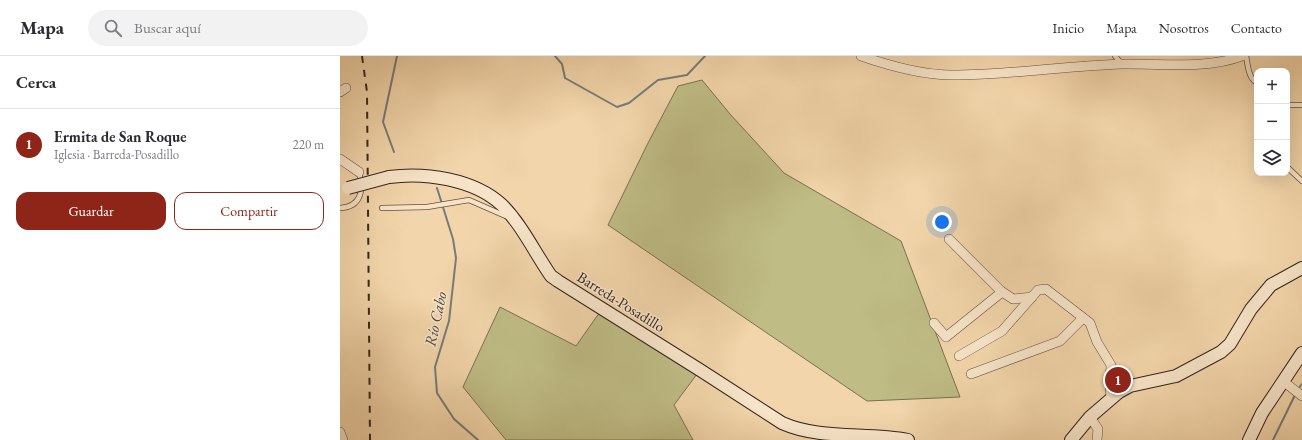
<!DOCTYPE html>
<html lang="es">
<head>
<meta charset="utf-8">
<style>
  body { margin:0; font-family:"EB Garamond",serif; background:#f2f2f3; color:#2b2b33 }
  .controls { position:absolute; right:12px; top:12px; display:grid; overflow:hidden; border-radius:8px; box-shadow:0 4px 16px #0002 }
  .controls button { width:36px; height:36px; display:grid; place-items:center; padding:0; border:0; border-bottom:1px solid #e1e1e2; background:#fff; color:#2b2b33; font:20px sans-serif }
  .you { position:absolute; left:602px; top:166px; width:14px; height:14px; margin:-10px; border:3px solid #fff; border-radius:50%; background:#1a73e8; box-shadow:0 0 0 6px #1a73e833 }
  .badge { display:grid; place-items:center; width:26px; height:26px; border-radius:50%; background:#8f2418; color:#fff; font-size:13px; font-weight:700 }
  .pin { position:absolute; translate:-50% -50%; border:2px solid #fff; box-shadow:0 1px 4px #0006 }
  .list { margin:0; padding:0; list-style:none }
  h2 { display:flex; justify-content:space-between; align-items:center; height:52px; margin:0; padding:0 16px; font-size:17px }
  h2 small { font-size:13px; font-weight:400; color:#7c7c81 }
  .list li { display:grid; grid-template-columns:26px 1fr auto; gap:12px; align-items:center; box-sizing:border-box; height:72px; padding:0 16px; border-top:1px solid #e1e1e2 }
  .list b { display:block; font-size:15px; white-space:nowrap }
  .list p { margin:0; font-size:13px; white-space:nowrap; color:#7c7c81 }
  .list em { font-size:13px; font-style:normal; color:#7c7c81 }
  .actions { display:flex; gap:8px; padding:12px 16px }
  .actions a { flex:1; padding:9px 0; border:1px solid #8f2418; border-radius:12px; text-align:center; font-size:14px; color:#8f2418 }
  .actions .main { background:#8f2418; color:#fff }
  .icon { flex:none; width:22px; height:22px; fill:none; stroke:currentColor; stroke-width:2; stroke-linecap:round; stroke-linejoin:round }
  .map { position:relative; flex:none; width:962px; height:384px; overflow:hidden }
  header { display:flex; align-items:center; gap:24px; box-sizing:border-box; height:56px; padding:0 20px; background:#fff; border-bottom:1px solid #e1e1e2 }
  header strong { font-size:19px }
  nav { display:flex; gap:22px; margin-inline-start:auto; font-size:14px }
  .search { width:280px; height:36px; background:#f2f2f3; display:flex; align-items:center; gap:10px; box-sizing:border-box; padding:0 14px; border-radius:22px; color:#7c7c81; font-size:15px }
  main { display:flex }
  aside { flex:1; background:#fff }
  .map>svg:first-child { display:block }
  .green { fill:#bfbc85; stroke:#797153 }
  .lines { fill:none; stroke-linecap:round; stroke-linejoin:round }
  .stream { stroke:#757c7a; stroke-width:2 }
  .lane-casing { stroke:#635243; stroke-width:6 }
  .street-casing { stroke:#635243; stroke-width:10 }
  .secondary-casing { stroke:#332621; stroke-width:14 }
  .lane { stroke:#f7e4c8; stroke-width:4.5 }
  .street { stroke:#f7e4c8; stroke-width:9 }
  .secondary { stroke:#f7e4c8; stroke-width:12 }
  .rail { stroke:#332621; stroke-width:2; stroke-dasharray:7 7; stroke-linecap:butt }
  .secondary-bridge-casing { stroke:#332621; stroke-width:14; stroke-linecap:butt }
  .secondary-bridge { stroke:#f7e4c8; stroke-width:12 }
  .labels { text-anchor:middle; stroke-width:3; stroke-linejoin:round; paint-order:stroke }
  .street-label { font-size:15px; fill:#332621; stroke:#f7e4c8 }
  .water-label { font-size:16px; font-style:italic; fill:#4e4a46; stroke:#f7e4c8 }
</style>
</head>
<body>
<header>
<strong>Mapa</strong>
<div class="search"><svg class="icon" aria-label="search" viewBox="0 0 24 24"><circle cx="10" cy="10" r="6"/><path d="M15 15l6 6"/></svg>Buscar aquí</div>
<nav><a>Inicio</a><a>Mapa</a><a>Nosotros</a><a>Contacto</a></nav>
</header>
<main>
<aside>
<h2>Cerca<small></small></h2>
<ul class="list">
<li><span class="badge">1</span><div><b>Ermita de San Roque</b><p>Iglesia · Barreda-Posadillo</p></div><em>220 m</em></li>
</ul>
<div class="actions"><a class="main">Guardar</a><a>Compartir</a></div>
</aside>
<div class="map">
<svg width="962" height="384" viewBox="0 0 962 384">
  <rect width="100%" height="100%" fill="#f2d5aa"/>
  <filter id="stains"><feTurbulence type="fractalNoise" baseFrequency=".005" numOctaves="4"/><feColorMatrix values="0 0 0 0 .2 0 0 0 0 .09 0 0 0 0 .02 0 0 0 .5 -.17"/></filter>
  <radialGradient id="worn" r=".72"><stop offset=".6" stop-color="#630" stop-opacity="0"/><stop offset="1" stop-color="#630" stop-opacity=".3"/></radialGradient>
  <g class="green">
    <polygon points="362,24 390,58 444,117 561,185 620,341 527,345 268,169 308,87 338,30"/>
    <polygon points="160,251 236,290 262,253 360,314 334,349 353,384 166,384 123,331"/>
  </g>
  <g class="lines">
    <g class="stream">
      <polyline points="215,0 222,8 225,22 277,51 289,47 318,24 347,19 365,0"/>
      <polyline points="54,96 43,66 57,0"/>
      <polyline points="97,132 113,183 116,202 109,265 95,311 97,337 114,363 138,384"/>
      <polyline points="958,333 962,328"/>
      <polyline points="933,384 955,339"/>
    </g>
    <g class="lane-casing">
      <g id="lane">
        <polyline points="775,0 781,7"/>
        <path d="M906,0C908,9 908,22 917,27"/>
        <polyline points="947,49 962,49"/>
        <polyline points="947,111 962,125"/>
        <path d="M0,152C21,151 24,135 19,116"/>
        <polyline points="42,152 87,151 129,144 168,161"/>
      </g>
    </g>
    <g class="street-casing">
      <g id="street">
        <path d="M521,0C550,10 581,19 612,19C669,19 725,10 782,8C821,7 864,14 902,0"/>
        <polyline points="0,36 6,32"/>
        <polyline points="0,103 19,116"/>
        <polyline points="609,183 661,235 673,243 692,241"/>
        <polyline points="594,267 606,281 662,236"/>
        <polyline points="619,300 662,275 698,234 706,233 750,267 757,286 771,309 770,327 771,342"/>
        <polyline points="631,318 720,285 743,262"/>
        <polyline points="943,325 962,340"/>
        <polyline points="750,361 758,373 757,384"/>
        <polyline points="0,376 3,384"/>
      </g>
    </g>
    <g class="secondary-casing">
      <g id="secondary">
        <path d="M49,121C85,116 134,123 162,149C182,169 195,197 211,220L218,225L360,314L442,367C480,384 527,376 568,384"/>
        <polyline points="731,384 750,361 779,336 790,330 836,320 881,296 890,288 911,253 931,229 962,212"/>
        <polyline points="909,384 922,357 962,297"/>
      </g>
    </g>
    <use href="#lane" class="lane"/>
    <use href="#street" class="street"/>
    <use href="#secondary" class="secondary"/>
    <polyline class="rail" points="22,0 27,36 30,384"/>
    <g class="secondary-bridge-casing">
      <polyline id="secondary-bridge" points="8,132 49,121"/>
    </g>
    <use href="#secondary-bridge" class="secondary-bridge"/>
  </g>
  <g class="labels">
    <g class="street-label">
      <text transform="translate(281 246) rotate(32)" y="5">Barreda-Posadillo</text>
    </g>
    <g class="water-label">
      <text transform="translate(95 263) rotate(-78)" y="6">Río Cabo</text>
    </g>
  </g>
  <rect width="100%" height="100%" filter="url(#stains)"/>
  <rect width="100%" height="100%" fill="url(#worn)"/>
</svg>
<div class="controls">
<button>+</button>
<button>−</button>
<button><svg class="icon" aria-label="layers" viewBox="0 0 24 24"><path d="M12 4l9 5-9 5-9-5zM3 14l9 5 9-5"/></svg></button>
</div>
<div class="you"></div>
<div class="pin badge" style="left:778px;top:324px">1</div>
</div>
</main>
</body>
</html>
